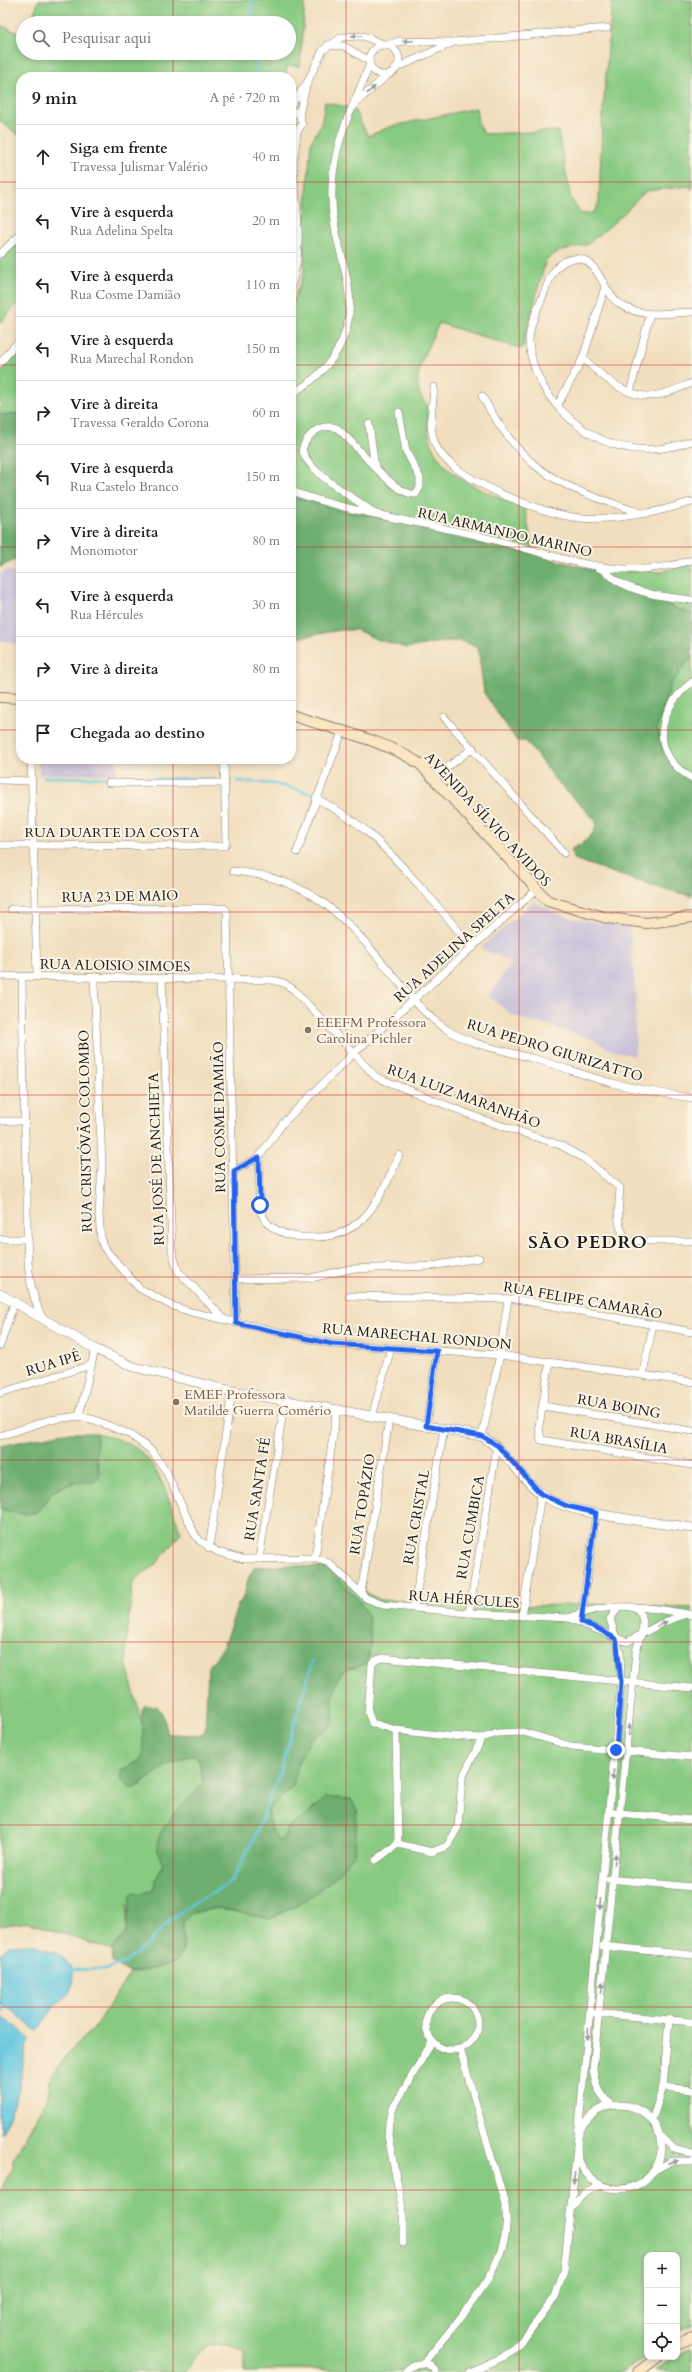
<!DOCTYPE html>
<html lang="pt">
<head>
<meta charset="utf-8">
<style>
  body { margin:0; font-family:Cardo,serif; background:#f2f2f2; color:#202124 }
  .controls { position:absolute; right:12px; bottom:12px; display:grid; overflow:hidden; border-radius:8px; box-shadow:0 2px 6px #0003 }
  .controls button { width:36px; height:36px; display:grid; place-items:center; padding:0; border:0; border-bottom:1px solid #e0e0e0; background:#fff; color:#202124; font:20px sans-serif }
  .stop { position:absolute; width:12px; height:12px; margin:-9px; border:3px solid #2563eb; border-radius:50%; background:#fff }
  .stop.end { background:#2563eb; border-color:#fff; box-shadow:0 1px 4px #0008 }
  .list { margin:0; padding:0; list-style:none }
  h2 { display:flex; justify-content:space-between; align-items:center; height:52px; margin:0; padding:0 16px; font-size:17px }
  h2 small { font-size:13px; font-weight:400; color:#757577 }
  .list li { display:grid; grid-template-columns:26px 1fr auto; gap:12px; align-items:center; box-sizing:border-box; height:64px; padding:0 16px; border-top:1px solid #e0e0e0 }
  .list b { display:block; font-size:15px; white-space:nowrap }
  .list p { margin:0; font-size:13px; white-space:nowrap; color:#757577 }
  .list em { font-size:13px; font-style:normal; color:#757577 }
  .icon { flex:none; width:22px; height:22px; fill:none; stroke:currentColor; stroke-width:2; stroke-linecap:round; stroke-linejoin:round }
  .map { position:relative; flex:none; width:692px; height:2372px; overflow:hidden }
  .search { position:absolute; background:#fff; box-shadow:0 2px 6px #0003; left:16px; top:16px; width:280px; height:44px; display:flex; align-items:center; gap:10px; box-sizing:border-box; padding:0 14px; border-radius:22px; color:#757577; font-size:15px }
  .panel { position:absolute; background:#fff; box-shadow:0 2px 6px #0003; left:16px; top:72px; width:280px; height:692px; border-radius:16px }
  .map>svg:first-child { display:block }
  .industrial { fill:#c8bfd8 }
  .green { fill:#89ca82; stroke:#52734f }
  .forest { fill:#6eae70; stroke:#456546 }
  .water { fill:#63c7e0; stroke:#40727e }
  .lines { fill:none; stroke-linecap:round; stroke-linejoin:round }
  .stream { stroke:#63c7e0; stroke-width:2.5 }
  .minor-casing { stroke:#867d6d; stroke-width:8 }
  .tertiary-casing { stroke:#867d6d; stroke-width:10 }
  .secondary-casing { stroke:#867d6d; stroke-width:12 }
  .minor { stroke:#fff; stroke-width:7 }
  .tertiary { stroke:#fff; stroke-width:9 }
  .secondary { stroke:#fbe6c4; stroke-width:10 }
  .oneway { fill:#999 }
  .route { stroke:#2563eb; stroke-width:5 }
  .grid { fill:none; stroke:#d62828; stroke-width:1; stroke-opacity:0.55 }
  .education-dot { fill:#8d6e63; stroke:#fcf5e5; stroke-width:1.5 }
  .labels { text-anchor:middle; stroke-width:4; stroke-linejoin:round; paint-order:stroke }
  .street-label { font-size:14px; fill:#1c1c1c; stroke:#fcf5e5 }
  .education-label { font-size:14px; fill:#785e54; stroke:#fcf5e5; text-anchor:start }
  .district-label { font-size:18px; font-weight:bold; letter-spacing:1px; fill:#1c1c1c; stroke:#fcf5e5 }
</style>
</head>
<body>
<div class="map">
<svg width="692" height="2372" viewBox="0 0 692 2372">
  <rect width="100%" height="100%" fill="#fcf5e5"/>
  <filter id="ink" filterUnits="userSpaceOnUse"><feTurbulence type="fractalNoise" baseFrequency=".025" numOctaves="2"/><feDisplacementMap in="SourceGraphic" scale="8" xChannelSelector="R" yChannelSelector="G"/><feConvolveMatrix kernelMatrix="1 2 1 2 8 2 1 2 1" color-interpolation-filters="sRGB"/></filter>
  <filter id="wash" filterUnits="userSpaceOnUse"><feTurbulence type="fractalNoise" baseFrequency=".012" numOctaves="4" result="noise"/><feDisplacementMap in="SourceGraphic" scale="16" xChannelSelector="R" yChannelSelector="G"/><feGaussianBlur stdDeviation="0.9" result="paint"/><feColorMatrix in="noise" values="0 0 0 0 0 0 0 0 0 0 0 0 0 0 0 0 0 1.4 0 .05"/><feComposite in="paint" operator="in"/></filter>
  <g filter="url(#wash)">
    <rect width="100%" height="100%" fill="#f1debe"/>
    <g class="industrial">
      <polygon points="7,570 21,575 21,645 0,640 0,574"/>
      <polygon points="38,759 117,759 117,774 39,774"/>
      <polygon points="533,902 569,918 630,928 636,1003 635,1056 613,1051 590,1038 514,1016 488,996 512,963 481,948"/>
    </g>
    <g class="green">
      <polygon points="39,0 305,0 300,66 288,66 285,77 21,77 21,137 0,121 0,25 23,35 23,53 289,53 289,23 30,23"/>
      <path d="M612,0H692V190L690,186L646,191L618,219L588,244L560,251L546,259L522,349L439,323C428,348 404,383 428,406C421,474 475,486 525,509L534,555L388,517L344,512L291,496V306L304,274V231L311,142L321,124L325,102L354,109L368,136L389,127L476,108L478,123L484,134L558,131L571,199L581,214L593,213L599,203L602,123Z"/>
      <polygon points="21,240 21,299 0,323 0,262 3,255"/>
      <polygon points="21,348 21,413 0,415 0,372"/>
      <polygon points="692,564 692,615 610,581 594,570 661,572"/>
      <polygon points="692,657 692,777 664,755 657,728 671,683"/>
      <path d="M97,1433C107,1436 117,1439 127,1443C159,1457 170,1504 181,1533L158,1562L133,1581C131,1606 125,1633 126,1658C128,1681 152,1738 142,1757C140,1761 136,1762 132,1764L139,1786L165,1766L193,1754L199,1759L203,1782L163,1863L152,1891L144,1892L128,1904L126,1933L111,1950L27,1922L0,1926V1510C13,1512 27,1517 39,1509C43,1507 45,1500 48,1497C60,1483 76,1482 93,1482L99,1465L96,1459Z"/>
      <path d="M326,1568L379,1600L519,1606L601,1604L692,1608V2326L677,2332V2255H647V2356L623,2372H375L374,2370L272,2369L260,2372H245V2352C217,2334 199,2347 185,2372H0V2191L13,2168V2160L48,2097L50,2081L67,2053L94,2029L130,1973L167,1966L183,1951V1922L192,1913L218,1908L270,1919L303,1902L334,1878L355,1831L357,1810L325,1797L306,1816L289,1827L285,1837L278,1842L271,1829L268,1810L293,1786L299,1760L311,1738L329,1728L333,1720L332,1695L339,1677L344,1670L358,1668L369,1657L366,1612Z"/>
      <polygon points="692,2348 692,2372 655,2372 672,2358"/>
    </g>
    <g class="forest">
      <polygon points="21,413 21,557 0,567 0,415"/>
      <path d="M291,496L344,512L435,525L489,543L594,570L610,581L692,615V657L671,683L657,728L664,755L692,777V896L648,885L574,859L570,850C582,843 596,837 596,821L556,781L529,745L525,741H517L484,693L478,647L461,641H448L406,648L376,639L357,630H340L291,639Z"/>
      <polygon points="64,1433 97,1433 96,1459 100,1473 98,1479 93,1482 74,1482 54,1491 36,1513 24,1514 0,1510 0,1446"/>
      <path d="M289,1565L326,1568C337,1579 360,1598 366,1612C372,1627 372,1649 366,1664L345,1670L339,1677L333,1695V1720L329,1728L311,1738L299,1760L293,1786L268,1810L271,1829L279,1842L285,1837L289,1827L306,1816L325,1797L351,1799L357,1810L355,1854L334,1878L303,1902L270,1919L218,1908L192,1913L183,1922V1951L177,1961L167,1966L130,1973L112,1963L111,1950L126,1933L131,1894L152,1891L163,1863C142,1830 188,1807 203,1782L199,1759L193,1754L165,1766L133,1789L127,1786L121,1778L122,1770L139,1761L143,1755L142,1711L144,1706H157L163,1715L168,1734L198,1735L205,1732L208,1668L222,1649L238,1605C248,1594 245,1578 255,1567Z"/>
    </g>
    <g class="water">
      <path d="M31,1944L57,1953L71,1966L73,1977V1984L69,1993L55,2006L37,2031C23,2022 15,2010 0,2004V1954L10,1945Z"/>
      <path d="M0,2017L17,2027L29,2039C23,2055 23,2071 19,2088C15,2104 8,2120 0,2134Z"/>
    </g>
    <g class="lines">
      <g class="stream">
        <polyline points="252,0 252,23"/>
        <polyline points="254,53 258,77"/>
        <polyline points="44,777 215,779"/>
        <polyline points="238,781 275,784 314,794"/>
        <polyline points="70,1970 104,1969 125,1963 149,1943 171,1919 193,1903 213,1893 232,1880 254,1839 280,1772 313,1660"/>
        <polyline points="0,2013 9,2004"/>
      </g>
    </g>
  </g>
  <g filter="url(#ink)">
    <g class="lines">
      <g class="minor-casing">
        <g id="minor">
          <polyline points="454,42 607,28"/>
          <polyline points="328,45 344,46 369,61"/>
          <circle cx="384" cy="60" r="15"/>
          <polyline points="370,64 353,105 389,74"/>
          <polyline points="307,83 323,50 342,37 363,36 386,45 401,41 454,42 396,68"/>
          <polyline points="291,105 307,83 299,114"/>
          <polyline points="291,110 299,114 302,124 297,132 291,134"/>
          <polyline points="291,158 293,166 297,132"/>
          <polyline points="0,254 21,234"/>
          <path d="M291,286C304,249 296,204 293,166"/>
          <path d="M692,312C668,313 642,318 621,305C601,294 599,250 568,260C554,265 549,280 544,293C538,308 529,325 529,342C531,367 543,391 560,409C597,448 641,459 692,441"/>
          <path d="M583,358C599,374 626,398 651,396C665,395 679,388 692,383"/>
          <polyline points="0,363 21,338"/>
          <path d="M434,387C433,404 428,427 435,444C449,479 544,515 580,518C602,520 624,517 646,513"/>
          <polyline points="630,392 650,314"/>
          <path d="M291,394C310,384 326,369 337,351C368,296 332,254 332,198C331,166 340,134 353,105"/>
          <path d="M482,396C516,458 545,482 612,503C622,506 637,514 647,513C662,511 678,505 692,502"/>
          <polyline points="557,406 583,358 605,287"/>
          <polyline points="369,424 375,468"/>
          <path d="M291,491C352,513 416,521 479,536C553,553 614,585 692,560"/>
          <path d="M374,513C354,497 310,475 302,450C307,434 320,423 337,428C355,442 394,497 416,494L420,487V478L406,451L399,412"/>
          <path d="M599,568C607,570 611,578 619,582C642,595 667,597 692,600"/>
          <path d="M692,682C656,710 649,754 692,778"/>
          <polyline points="444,717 564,853"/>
          <polyline points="31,759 37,977"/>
          <polyline points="433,778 473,748"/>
          <polyline points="0,780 32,781"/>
          <polyline points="109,783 225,783"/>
          <path d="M316,798C335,809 356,821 372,836C408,870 441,910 473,948"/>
          <polyline points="0,845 224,846 226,843 224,759"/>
          <polyline points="297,852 342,732"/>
          <path d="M233,871C315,878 347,920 397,980C411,997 427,1017 446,1029C470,1045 504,1050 531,1058C558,1065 585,1076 612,1083C638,1090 665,1094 692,1098"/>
          <polyline points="11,909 224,908 227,911 236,1323"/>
          <path d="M0,976L272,980L284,983L294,990L376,1077L481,1119L560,1145L585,1159L620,1188C619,1207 614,1227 629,1241H692"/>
          <path d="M22,977C23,1049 24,1122 27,1195C28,1235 23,1283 43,1319"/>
          <polyline points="94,977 102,1164 99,1215 101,1240 104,1248 139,1288 170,1305 191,1312 332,1344 500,1355 692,1382"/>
          <polyline points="162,978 172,1251 178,1271 224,1319"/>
          <polyline points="0,1121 24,1121"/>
          <path d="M259,1157C260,1171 257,1202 262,1214C266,1226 279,1232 290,1235C298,1238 306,1237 314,1237C364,1239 382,1195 399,1155"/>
          <polyline points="234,1171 259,1157 283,1123 354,1053 536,890"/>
          <polyline points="0,1239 28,1239"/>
          <polyline points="236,1279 311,1278 350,1269 431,1266 479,1258"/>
          <polyline points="349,1296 516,1299 692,1332"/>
          <polyline points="0,1346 14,1303"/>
          <polyline points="550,1361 539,1426 541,1440 692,1465"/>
          <polyline points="643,1373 653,1325"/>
          <polyline points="0,1393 91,1365"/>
          <polyline points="543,1406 692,1431"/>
          <polyline points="79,1416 95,1349"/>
          <polyline points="372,1417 391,1348"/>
          <polyline points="426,1427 437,1351"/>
          <polyline points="0,1436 49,1420 79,1416 95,1420 129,1434 151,1450 166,1471 194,1533 200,1541 218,1552 243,1559 315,1558 329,1563 366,1598 383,1605 469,1613 569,1618 627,1642 662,1623 686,1614"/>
          <polyline points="482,1436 500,1355 508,1299"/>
          <polyline points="209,1548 232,1391"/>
          <polyline points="315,1558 337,1409"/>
          <polyline points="259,1559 285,1400"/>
          <polyline points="361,1593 389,1420"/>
          <polyline points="414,1608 444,1429"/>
          <polyline points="469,1613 497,1446"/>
          <polyline points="582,1614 596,1513"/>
          <polyline points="522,1616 541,1495"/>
          <path d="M569,1618C607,1600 652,1607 692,1615"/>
          <polyline points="692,1688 383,1658 376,1660 372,1664 368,1712 372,1723 396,1730 447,1736 482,1738 498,1733 523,1732 571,1746 692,1757"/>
          <polyline points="396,1730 398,1844"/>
          <polyline points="609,1812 692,1820"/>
          <polyline points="376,1860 398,1844 432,1852 447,1846 458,1827 462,1778 482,1738"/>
          <polyline points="609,1879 692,1887"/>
          <polyline points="603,1946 692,1955"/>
          <circle cx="452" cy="2024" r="26"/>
          <polyline points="594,2013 692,2022"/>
          <polyline points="663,2087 692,2090"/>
          <circle cx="619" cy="2147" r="42"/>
          <path d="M611,2105C599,2094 595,2085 593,2069L636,1652C639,1636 650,1621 636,1608"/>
          <polyline points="652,2120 663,2087 669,2020"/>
          <polyline points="578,2136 621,1682 620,1652 610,1619 619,1607"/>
          <polyline points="661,2136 674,2149 692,2154"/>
          <polyline points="655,2170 672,2161 692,2161"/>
          <polyline points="572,2207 584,2193 600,2185"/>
          <polyline points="403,2243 403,2212 388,2136 389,2122 393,2108 432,2042"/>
          <path d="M424,2363C452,2326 504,2274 506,2226C507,2218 506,2211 505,2204L460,2049"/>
          <path d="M405,2372C414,2361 428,2360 436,2372"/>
          <polyline points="469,2372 503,2357 515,2347 526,2336 555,2297 564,2271 577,2147"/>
        </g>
      </g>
      <g class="tertiary-casing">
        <path id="tertiary" d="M0,1294L95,1349L134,1367L232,1391L482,1436C507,1452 519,1476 541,1494C565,1515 657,1522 692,1528"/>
      </g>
      <g class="secondary-casing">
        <g id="secondary">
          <polyline points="0,697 21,698"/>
          <path d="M291,715C330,728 387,741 420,764L548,901L607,918L647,923L692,917"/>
          <polyline points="677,2344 692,2338"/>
          <polyline points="638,2372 658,2357"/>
        </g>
      </g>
      <use href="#minor" class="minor"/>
      <use href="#tertiary" class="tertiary"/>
      <use href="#secondary" class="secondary"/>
    </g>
    <defs><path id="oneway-solid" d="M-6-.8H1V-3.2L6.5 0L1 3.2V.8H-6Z"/></defs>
    <g class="oneway">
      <use href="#oneway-solid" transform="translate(357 36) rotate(-180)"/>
      <use href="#oneway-solid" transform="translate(408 41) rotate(178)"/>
      <use href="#oneway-solid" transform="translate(371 90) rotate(-41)"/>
      <use href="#oneway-solid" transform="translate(662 1624) rotate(-24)"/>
      <use href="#oneway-solid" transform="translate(629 1730) rotate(-85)"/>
      <use href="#oneway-solid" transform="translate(613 1775) rotate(96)"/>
      <use href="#oneway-solid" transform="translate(615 1859) rotate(-84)"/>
      <use href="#oneway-solid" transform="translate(600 1904) rotate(95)"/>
      <use href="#oneway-solid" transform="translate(602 1988) rotate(-84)"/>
      <use href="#oneway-solid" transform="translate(588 2034) rotate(95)"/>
      <use href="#oneway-solid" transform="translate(673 2162) rotate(-13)"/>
      <use href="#oneway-solid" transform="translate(574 2178) rotate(96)"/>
    </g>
  </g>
  <g class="lines" filter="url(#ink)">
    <polyline class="route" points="260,1205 259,1157 234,1171 236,1323 332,1344 437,1351 426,1426 482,1436 498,1446 541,1494 567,1506 596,1513 581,1622 597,1628 616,1639 617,1644 621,1682 616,1750"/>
  </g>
  <path class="grid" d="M173,0V23M346,0V2372M519,0V2372M173,53V77M0,182H21M291,182H692M0,365H21M291,365H692M0,547H21M291,547H692M0,730H21M291,730H692M173,759V2372M0,912H692M0,1095H692M0,1277H692M0,1460H692M0,1642H692M0,1825H692M0,2007H692M0,2190H692"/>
  <g class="education-dot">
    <circle cx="308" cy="1030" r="4"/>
    <circle cx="176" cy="1402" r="4"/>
  </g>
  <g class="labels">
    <g class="street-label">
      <text transform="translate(505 532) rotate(13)" y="5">RUA ARMANDO MARINO</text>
      <text transform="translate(488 819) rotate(47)" y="5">AVENIDA SÍLVIO AVIDOS</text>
      <text x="112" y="837">RUA DUARTE DA COSTA</text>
      <text transform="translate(120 896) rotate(-1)" y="5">RUA 23 DE MAIO</text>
      <text transform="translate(454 947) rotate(-42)" y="5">RUA ADELINA SPELTA</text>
      <text transform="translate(115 965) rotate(1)" y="5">RUA ALOISIO SIMOES</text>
      <text transform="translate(555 1050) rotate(17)" y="5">RUA PEDRO GIURIZATTO</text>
      <text transform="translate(464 1096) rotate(20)" y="5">RUA LUIZ MARANHÃO</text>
      <text transform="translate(219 1117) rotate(-91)" y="5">RUA COSME DAMIÃO</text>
      <text transform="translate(85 1131) rotate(-91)" y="5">RUA CRISTÓVÃO COLOMBO</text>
      <text transform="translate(156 1159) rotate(-92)" y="5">RUA JOSÉ DE ANCHIETA</text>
      <text transform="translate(583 1300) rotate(10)" y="5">RUA FELIPE CAMARÃO</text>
      <text transform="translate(417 1336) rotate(5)" y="5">RUA MARECHAL RONDON</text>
      <text transform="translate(53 1363) rotate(-17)" y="5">RUA IPÊ</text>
      <text transform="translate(619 1406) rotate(10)" y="5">RUA BOING</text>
      <text transform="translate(619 1440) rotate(10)" y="5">RUA BRASÍLIA</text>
      <text transform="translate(257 1489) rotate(-81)" y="5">RUA SANTA FÉ</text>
      <text transform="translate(362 1504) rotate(-81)" y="5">RUA TOPÁZIO</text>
      <text transform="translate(416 1517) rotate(-80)" y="5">RUA CRISTAL</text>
      <text transform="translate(470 1527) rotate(-80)" y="5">RUA CUMBICA</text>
      <text transform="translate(464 1599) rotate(4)" y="5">RUA HÉRCULES</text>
    </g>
    <g class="education-label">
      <text x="316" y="1027">EEEFM Professora<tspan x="316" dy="16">Carolina Pichler</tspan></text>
      <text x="184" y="1399">EMEF Professora<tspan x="184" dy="16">Matilde Guerra Comério</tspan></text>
    </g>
    <g class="district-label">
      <text x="588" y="1248">SÃO PEDRO</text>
    </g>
  </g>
</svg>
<div class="controls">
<button>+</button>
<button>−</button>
<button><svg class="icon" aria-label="locate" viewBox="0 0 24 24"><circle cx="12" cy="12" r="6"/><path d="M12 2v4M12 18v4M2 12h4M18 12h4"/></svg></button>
</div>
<div class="stop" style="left:260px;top:1205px"></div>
<div class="stop end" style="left:616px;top:1750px"></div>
<div class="search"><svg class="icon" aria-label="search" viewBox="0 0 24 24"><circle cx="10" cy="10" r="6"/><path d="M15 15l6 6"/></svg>Pesquisar aqui</div>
<section class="panel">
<h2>9 min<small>A pé · 720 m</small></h2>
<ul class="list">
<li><svg class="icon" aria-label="ahead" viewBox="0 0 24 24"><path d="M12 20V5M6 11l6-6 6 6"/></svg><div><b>Siga em frente</b><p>Travessa Julismar Valério</p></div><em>40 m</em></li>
<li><svg class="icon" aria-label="left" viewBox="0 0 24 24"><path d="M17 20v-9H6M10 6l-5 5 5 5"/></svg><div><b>Vire à esquerda</b><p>Rua Adelina Spelta</p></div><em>20 m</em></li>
<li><svg class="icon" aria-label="left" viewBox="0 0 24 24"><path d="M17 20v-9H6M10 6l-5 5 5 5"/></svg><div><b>Vire à esquerda</b><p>Rua Cosme Damião</p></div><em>110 m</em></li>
<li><svg class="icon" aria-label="left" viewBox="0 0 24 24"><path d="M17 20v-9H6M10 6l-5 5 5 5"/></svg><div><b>Vire à esquerda</b><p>Rua Marechal Rondon</p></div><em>150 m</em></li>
<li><svg class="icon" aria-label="right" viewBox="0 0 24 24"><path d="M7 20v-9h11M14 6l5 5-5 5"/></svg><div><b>Vire à direita</b><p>Travessa Geraldo Corona</p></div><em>60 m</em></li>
<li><svg class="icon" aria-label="left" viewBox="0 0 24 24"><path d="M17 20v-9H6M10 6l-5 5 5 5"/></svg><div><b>Vire à esquerda</b><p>Rua Castelo Branco</p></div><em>150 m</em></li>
<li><svg class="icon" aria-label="right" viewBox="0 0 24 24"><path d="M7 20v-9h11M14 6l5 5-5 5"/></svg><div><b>Vire à direita</b><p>Monomotor</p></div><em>80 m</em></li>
<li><svg class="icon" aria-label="left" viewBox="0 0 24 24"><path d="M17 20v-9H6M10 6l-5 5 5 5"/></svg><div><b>Vire à esquerda</b><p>Rua Hércules</p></div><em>30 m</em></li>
<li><svg class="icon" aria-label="right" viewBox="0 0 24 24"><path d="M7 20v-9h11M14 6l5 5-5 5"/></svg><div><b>Vire à direita</b></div><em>80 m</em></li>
<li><svg class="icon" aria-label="arrive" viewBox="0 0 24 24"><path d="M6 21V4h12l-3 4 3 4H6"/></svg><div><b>Chegada ao destino</b></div></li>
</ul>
</section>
</div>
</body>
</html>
